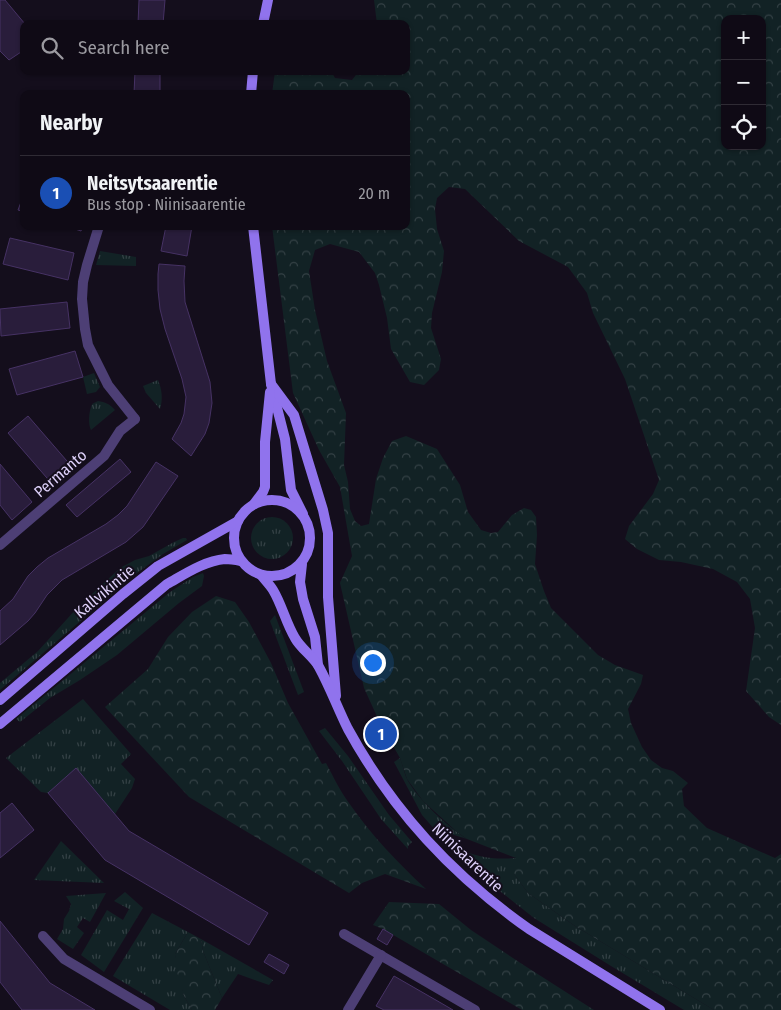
<!DOCTYPE html>
<html lang="en">
<head>
<meta charset="utf-8">
<style>
  body { margin:0; font-family:"Fira Sans Condensed",sans-serif; background:#18131e; color:#f1f3f6 }
  .controls { position:absolute; right:15px; top:15px; display:grid; overflow:hidden; border-radius:10px; box-shadow:0 1px 4px #0004 }
  .controls button { width:45px; height:45px; display:grid; place-items:center; padding:0; border:0; border-bottom:1px solid #2f2b34; background:#0f0a15; color:#f1f3f6; font:25px sans-serif }
  .you { position:absolute; left:372px; top:662px; width:18px; height:18px; margin:-12px; border:4px solid #fff; border-radius:50%; background:#1a73e8; box-shadow:0 0 0 8px #1a73e833 }
  .badge { display:grid; place-items:center; width:32px; height:32px; border-radius:50%; background:#db2777; color:#fff; font-size:16px; font-weight:700 }
  .pin { position:absolute; translate:-50% -50%; border:2px solid #fff; box-shadow:0 1px 5px #0006 }
  .list { margin:0; padding:0; list-style:none }
  h2 { display:flex; justify-content:space-between; align-items:center; height:65px; margin:0; padding:0 20px; font-size:21px }
  h2 small { font-size:16px; font-weight:400; color:#9b9aa0 }
  .list li { display:grid; grid-template-columns:32px 1fr auto; gap:15px; align-items:center; box-sizing:border-box; height:75px; padding:0 20px; border-top:1px solid #2f2b34 }
  .list b { display:block; font-size:19px; white-space:nowrap }
  .list p { margin:0; font-size:16px; white-space:nowrap; color:#9b9aa0 }
  .list em { font-size:16px; font-style:normal; color:#9b9aa0 }
  .icon { flex:none; width:28px; height:28px; fill:none; stroke:currentColor; stroke-width:2; stroke-linecap:round; stroke-linejoin:round }
  .map { position:relative; flex:none; width:781px; height:1010px; overflow:hidden }
  .search { position:absolute; background:#0f0a15; box-shadow:0 1px 4px #0004; left:20px; top:20px; width:390px; height:55px; display:flex; align-items:center; gap:12px; box-sizing:border-box; padding:0 18px; border-radius:10px; color:#9b9aa0; font-size:19px }
  .panel { position:absolute; background:#0f0a15; box-shadow:0 1px 4px #0004; left:20px; top:90px; width:390px; height:140px; border-radius:10px }
  .map>svg:first-child { display:block }
  .grass { fill:url(#grass-tufts) }
  .forest { fill:url(#forest-crowns); fill-rule:evenodd }
  .building { fill:#291d3b; stroke:#463264 }
  .lines { fill:none; stroke-linecap:round; stroke-linejoin:round }
  .lane { stroke:#4d3f75; stroke-width:10 }
  .street { stroke:#4d3f75; stroke-width:10 }
  .secondary { stroke:#9073ed; stroke-width:10 }
  .labels { text-anchor:middle; stroke-width:4; stroke-linejoin:round; paint-order:stroke }
  .street-label { font-size:16px; fill:#ddd0f9; stroke:#140e1c }
</style>
</head>
<body>
<div class="map">
<svg width="781" height="1010" viewBox="0 0 781 1010">
  <defs>
    <pattern id="grass-tufts" width="24" height="20" patternUnits="userSpaceOnUse" patternTransform="scale(1.25)"><rect width="24" height="20" fill="#122225"/><path d="M3 7l-1-3M5 7V3M7 7l1-3M15 17l-1-3M17 17v-4M19 17l1-3" fill="none" stroke="#344145"/></pattern>
    <pattern id="forest-crowns" width="20" height="18" patternUnits="userSpaceOnUse" patternTransform="scale(1.25)"><rect width="20" height="18" fill="#122225"/><path d="M2 6a3 3 0 1 1 6 0M12 15a3 3 0 1 1 6 0" fill="none" stroke="#344145"/></pattern>
  </defs>
  <rect width="100%" height="100%" fill="#140e1c"/>
  <g class="grass">
    <polygon points="100,251 136,257 136,266 96,265"/>
    <polygon points="94,373 100,387 96,392 87,394 83,377"/>
    <path d="M158,380C162,390 163,399 160,409L146,393L143,386Z"/>
    <path d="M98,401C105,402 110,404 115,410L91,430C88,424 89,413 91,407C92,403 94,403 98,401Z"/>
    <circle cx="272" cy="538" r="21"/>
    <polygon points="183,538 186,538 187,540 163,554 133,576 0,690 0,683 38,651 77,608 120,568 135,560 149,556 174,542"/>
    <polygon points="203,573 204,576 202,586 179,603 117,655 80,680 50,698 20,722 16,719 170,592 193,577"/>
    <polygon points="275,615 304,692 298,695 270,621"/>
    <polygon points="83,699 131,754 121,764 135,779 132,788 115,814 76,769 48,793 41,792 6,758"/>
    <polygon points="325,728 348,756 389,815 412,842 408,846 408,849 381,819 342,761 319,731"/>
    <path d="M400,758C403,765 404,774 408,781C420,801 447,826 467,839C457,836 447,832 436,831L422,815L394,762Z"/>
    <polygon points="61,841 104,883 34,880"/>
    <path d="M456,848C477,857 493,860 516,858L514,874L528,893L575,926L714,1010H684L611,966L534,918L487,881L453,851Z"/>
    <polygon points="125,892 143,908 104,972 81,955 107,910 123,920 129,909 114,901"/>
    <polygon points="106,893 90,922 83,918 77,927 84,933 73,949 57,939 63,929 64,919 69,911 71,904 66,896"/>
    <polygon points="152,913 188,932 175,954 184,996 192,1010 170,1010 113,976"/>
    <polygon points="201,939 273,980 269,985 238,974 222,998 203,951"/>
  </g>
  <g class="forest">
    <path d="M374,0H781V725L769,717L746,691L755,628L750,599L737,582L713,569L681,562L659,560L637,549L625,539L629,526L653,494L659,480L625,379L593,313L587,293L568,267L519,241L465,189L449,187L437,198L435,209L437,229L444,251L442,272L432,313L431,328L441,359L439,370L424,385L410,382L391,349L387,318L379,285L375,273L359,252L330,244L315,250L309,271L315,310L327,361L346,413L344,465L348,482L350,509L355,521L361,526L369,524L376,479L383,458L392,441L406,436L437,449L460,485L468,512L481,530L491,533L498,532L512,515L524,508L531,510L536,517L537,535L535,564L544,591L551,608L598,655L615,665L643,675L641,684L628,709L631,723L642,747L651,760L662,768L673,771L688,783L682,789L684,806L707,828L775,858L781,854V1010H714L575,926L528,893L514,874L512,866L516,858L467,839L457,832L423,801L407,779L400,758L380,723L364,688L340,583L352,556L340,487L319,450L293,393L272,226H406V94H272L275,71H331L335,78L352,80L359,71H406V24H377ZM725,19H762V146H725Z"/>
    <path d="M216,596L235,602L249,622L271,663L288,703L322,764L326,763C333,776 340,791 349,803C371,835 398,863 426,889L385,874L362,883L349,893L189,797L105,707L148,669L168,637L192,612Z"/>
    <polygon points="389,902 439,904 471,930 522,964 594,1010 522,1010 383,929 373,925"/>
    <polygon points="188,932 201,939 203,951 222,998 215,1010 192,1010 184,996 177,972 175,954"/>
  </g>
  <g class="building">
    <polygon points="0,0 5,0 25,24 24,24 24,50 9,60 0,51"/>
    <polygon points="139,0 165,0 163,24 138,24"/>
    <polygon points="135,71 160,71 160,94 134,94"/>
    <polygon points="24,194 24,212 18,210"/>
    <polygon points="66,226 83,226 81,231"/>
    <polygon points="166,226 192,226 187,256 161,251"/>
    <polygon points="10,238 74,253 68,280 3,264"/>
    <polygon points="159,264 185,266 184,281 185,302 210,382 212,403 209,423 205,434 191,456 172,439 181,423 184,414 186,397 182,379 165,329 160,309 158,290 158,274"/>
    <polygon points="67,302 70,328 1,336 0,309"/>
    <polygon points="75,351 83,377 17,395 9,369"/>
    <polygon points="28,416 73,468 53,485 8,433"/>
    <polygon points="120,459 131,472 77,517 66,505"/>
    <polygon points="156,462 178,476 143,527 126,542 62,580 47,595 35,613 28,621 0,645 0,611 13,599 28,576 37,567 48,558 106,524 118,515 127,506"/>
    <polygon points="0,464 32,502 12,520 0,505"/>
    <polygon points="76,768 129,831 268,913 249,945 105,860 48,793"/>
    <polygon points="12,803 34,830 0,858 0,813"/>
    <polygon points="0,921 50,983 95,1010 22,1010 0,982"/>
    <polygon points="383,929 393,935 387,945 377,939"/>
    <polygon points="269,954 289,965 284,974 264,962"/>
    <polygon points="394,976 441,1003 453,1010 384,1010 376,1006"/>
  </g>
  <g class="lines">
    <g class="lane">
      <polyline points="99,226 87,265 83,282 82,299 85,329 88,345 108,385 135,419"/>
      <polyline points="344,934 475,1010"/>
      <polyline points="43,936 64,959 150,1010"/>
      <polyline points="348,1010 381,955"/>
    </g>
    <polyline class="street" points="0,545 104,456 120,431 135,419"/>
    <g class="secondary">
      <polyline points="263,24 268,0"/>
      <polyline points="251,94 253,71"/>
      <polyline points="253,226 271,384 285,439 291,490 303,514"/>
      <polyline points="271,384 294,415 323,510 328,533 328,597 336,696"/>
      <circle cx="272" cy="538" r="38"/>
      <polyline points="254,504 263,492 265,487 265,442 270,392"/>
      <polyline points="302,564 300,582 303,599 315,637 318,665"/>
      <path d="M261,575C265,580 270,585 273,590C282,605 286,623 295,638C301,649 313,656 319,667C330,687 338,709 348,729C393,811 452,875 529,929L660,1010"/>
      <polyline points="0,700 123,594 158,566 238,521"/>
      <path d="M0,724L167,584C185,574 204,561 225,559C230,559 236,560 241,561"/>
    </g>
  </g>
  <g class="labels">
    <g class="street-label">
      <text transform="translate(60 473) rotate(-41)" y="6">Permanto</text>
      <text transform="translate(104 591) rotate(-40)" y="6">Kallvikintie</text>
      <text transform="translate(468 857) rotate(44)" y="6">Niinisaarentie</text>
    </g>
  </g>
</svg>
<div class="controls">
<button>+</button>
<button>−</button>
<button><svg class="icon" aria-label="locate" viewBox="0 0 24 24"><circle cx="12" cy="12" r="6"/><path d="M12 2v4M12 18v4M2 12h4M18 12h4"/></svg></button>
</div>
<div class="you"></div>
<div class="pin badge" style="left:381px;top:734px;background:#1a4fb4">1</div>
<div class="search"><svg class="icon" aria-label="search" viewBox="0 0 24 24"><circle cx="10" cy="10" r="6"/><path d="M15 15l6 6"/></svg>Search here</div>
<section class="panel">
<h2>Nearby<small></small></h2>
<ul class="list">
<li><span class="badge" style="background:#1a4fb4">1</span><div><b>Neitsytsaarentie</b><p>Bus stop · Niinisaarentie</p></div><em>20 m</em></li>
</ul>
</section>
</div>
</body>
</html>
